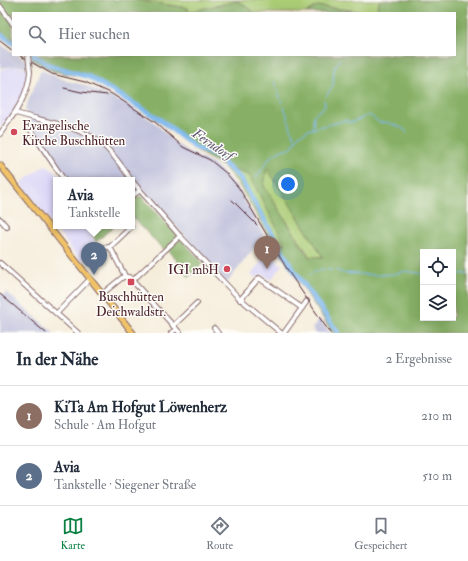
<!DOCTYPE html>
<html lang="de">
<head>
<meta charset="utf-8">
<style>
  body { margin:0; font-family:"IM FELL Double Pica",serif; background:#f6f6f7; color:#1f2937 }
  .controls { position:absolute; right:12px; bottom:12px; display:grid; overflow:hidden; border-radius:0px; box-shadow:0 4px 16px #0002 }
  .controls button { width:36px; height:36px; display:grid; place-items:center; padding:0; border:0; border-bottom:1px solid #e0e1e3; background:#fff; color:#1f2937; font:20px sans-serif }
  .you { position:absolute; left:288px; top:184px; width:14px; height:14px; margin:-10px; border:3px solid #fff; border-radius:50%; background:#1a73e8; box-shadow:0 0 0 6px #1a73e833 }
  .badge { display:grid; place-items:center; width:26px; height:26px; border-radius:50%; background:#0b8043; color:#fff; font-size:13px; font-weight:700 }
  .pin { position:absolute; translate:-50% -33px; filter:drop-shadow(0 1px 2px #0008) }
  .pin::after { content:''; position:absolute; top:21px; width:14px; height:12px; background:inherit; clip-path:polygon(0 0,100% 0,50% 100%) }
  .popup { position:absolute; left:53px; top:177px; width:82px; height:52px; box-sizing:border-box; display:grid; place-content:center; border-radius:0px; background:#fff; filter:drop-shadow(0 1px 3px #0005); font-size:13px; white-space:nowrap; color:#747a83 }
  .popup b { font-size:15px; color:#1f2937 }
  .popup::after { content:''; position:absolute; left:50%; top:100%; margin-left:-8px; border:8px solid transparent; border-top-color:#fff }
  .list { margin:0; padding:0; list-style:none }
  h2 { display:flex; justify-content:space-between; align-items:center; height:52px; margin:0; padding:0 16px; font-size:17px }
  h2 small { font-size:13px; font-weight:400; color:#747a83 }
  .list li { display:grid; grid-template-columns:26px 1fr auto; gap:12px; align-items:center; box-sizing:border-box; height:60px; padding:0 16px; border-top:1px solid #e0e1e3 }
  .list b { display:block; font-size:15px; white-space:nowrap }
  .list p { margin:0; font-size:13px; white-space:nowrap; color:#747a83 }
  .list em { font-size:13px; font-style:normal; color:#747a83 }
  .icon { flex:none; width:22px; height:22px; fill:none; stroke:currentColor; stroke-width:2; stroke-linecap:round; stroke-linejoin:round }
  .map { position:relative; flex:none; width:468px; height:333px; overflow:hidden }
  .search { position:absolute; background:#fff; box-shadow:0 4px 16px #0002; left:12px; right:12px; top:12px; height:44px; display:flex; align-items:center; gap:10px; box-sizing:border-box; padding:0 14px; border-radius:0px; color:#747a83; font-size:15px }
  .sheet { height:172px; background:#fff }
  nav { display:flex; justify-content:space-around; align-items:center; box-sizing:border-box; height:56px; border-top:1px solid #e0e1e3; background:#fff; font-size:11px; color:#747a83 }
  nav a { display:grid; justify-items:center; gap:2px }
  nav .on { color:#0b8043 }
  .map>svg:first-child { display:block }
  .built { fill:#dbd6f7 }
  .industrial { fill:#c1c2dd }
  .green { fill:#aacc74; stroke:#7a7650 }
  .forest { fill:#87b066; stroke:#686848; fill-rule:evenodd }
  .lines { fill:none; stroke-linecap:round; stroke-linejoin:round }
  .stream { stroke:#7fb9f0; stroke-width:1 }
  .river { stroke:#7fb9f0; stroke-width:5 }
  .minor-casing { stroke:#866768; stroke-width:6 }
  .major-casing { stroke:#866768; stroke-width:7 }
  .minor { stroke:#fff; stroke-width:4 }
  .major { stroke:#f1c369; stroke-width:5 }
  .rail { stroke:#4a1f2b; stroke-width:1 }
  .minor-bridge-casing { stroke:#866768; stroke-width:6; stroke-linecap:butt }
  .minor-bridge { stroke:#fff; stroke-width:4 }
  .poi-dot { fill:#d1495b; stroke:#fdfcf7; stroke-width:1.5 }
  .labels { text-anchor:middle; stroke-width:3; stroke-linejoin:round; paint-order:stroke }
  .poi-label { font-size:13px; fill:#4a1f2b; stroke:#fdfcf7; text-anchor:start }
  .water-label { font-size:14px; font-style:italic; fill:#5d5570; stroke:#fdfcf7 }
</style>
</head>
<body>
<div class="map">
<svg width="468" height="333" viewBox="0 0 468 333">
  <rect width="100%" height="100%" fill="#fdfcf7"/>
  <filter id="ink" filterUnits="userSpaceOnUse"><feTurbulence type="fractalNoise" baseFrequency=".025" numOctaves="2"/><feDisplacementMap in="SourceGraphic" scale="8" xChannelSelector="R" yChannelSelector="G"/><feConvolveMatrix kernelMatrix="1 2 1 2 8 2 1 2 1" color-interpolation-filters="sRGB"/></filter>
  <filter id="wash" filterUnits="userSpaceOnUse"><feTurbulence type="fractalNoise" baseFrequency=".012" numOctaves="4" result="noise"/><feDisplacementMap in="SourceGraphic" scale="16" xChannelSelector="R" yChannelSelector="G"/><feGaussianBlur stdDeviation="0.9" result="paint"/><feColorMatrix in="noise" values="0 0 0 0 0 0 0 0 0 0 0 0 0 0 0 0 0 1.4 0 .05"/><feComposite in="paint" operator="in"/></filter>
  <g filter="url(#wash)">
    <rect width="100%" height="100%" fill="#f5ecd9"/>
    <g class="built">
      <polygon points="14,66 28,68 25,90 12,114 0,128 0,70"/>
      <polygon points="45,165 56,172 62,180 56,180 56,226 87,226 95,243 97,249 81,262 21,183"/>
      <polygon points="268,252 282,265 271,280 262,274 255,278 251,275"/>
    </g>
    <g class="industrial">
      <polygon points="0,44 13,53 13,55 17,55 28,62 28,66 14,66 0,68"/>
      <polygon points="41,70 67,81 84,85 128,105 154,122 173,141 187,151 215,165 237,187 264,235 227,283 141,188 132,194 132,180 67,180 33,130 25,109"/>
      <polygon points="0,292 4,295 6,292 54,333 0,333"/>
      <polygon points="319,319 330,333 314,333 315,331 312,329"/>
    </g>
    <g class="green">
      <polygon points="136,0 380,0 375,13 317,6 306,13 255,13 238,1 188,12 188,8"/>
      <polygon points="223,166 249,175 287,245 269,236 238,183"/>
      <polygon points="267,167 323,257 310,257 263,185"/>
    </g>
    <g class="forest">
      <polygon points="0,0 136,0 188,8 188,12 238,1 255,13 13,13 13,41 0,31"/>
      <path d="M380,0H468V333H333L269,236L286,245L249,175L223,166L200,153L157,120L89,78L53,71L33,60L32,55H455V13H375ZM267,168L323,257H309L264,186ZM423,252H453V318H423Z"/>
      <polygon points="317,6 366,13 306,13"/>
      <polygon points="141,196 203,263 189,277 169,250 166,252 132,217 132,199"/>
      <polygon points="89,226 114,226 96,242"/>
    </g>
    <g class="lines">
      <g class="stream">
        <polyline points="274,82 282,103"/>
        <polyline points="326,96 333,86 334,68 340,59"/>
        <path d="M284,107C288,115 291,134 296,139"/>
        <polyline points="313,129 314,115 325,106 324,100"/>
        <path d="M256,178L270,157C277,153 283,148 291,148L299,135L308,130L347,120L350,123L369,115C377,119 377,125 387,122L404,129L407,133"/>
        <polyline points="241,179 244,178"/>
        <polyline points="336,270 343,273 375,275 394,274 406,271 423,274"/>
        <polyline points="310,274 322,269 332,270"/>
        <polyline points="453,275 468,273"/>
        <polyline points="301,280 303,279"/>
      </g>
      <g class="river">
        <polyline points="0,34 13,43"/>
        <polyline points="33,55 49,65 89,77 158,118 194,147 214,155 240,178 293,269 338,333"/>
      </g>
    </g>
  </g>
  <g filter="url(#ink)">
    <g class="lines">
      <g class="minor-casing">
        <g id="minor">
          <polyline points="0,6 13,24"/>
          <path d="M16,113C42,121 74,125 97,140C111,150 122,166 131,180"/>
          <polyline points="30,129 64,180"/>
          <path d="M0,134C14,114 28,97 30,72"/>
          <polyline points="132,181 180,236 237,296 281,333"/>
          <polyline points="132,196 139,191"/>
          <polyline points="0,219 7,227"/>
          <polyline points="98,248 110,247"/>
          <polyline points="0,263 78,333"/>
          <polyline points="125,276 110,247 131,227"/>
          <polyline points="133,280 180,236"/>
          <polyline points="102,294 123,277 129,277 180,333"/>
          <polyline points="240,300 259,278 302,308"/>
          <polyline points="57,313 90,279"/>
          <polyline points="173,326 197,303"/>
          <polyline points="214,328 218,333"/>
          <polyline points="171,333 176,329"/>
          <polyline points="284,333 307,301"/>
        </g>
      </g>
      <g class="major-casing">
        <polyline id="major" points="0,165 133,333"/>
      </g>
      <use href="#minor" class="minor"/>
      <use href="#major" class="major"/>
      <g class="rail">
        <polyline points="0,41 13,51"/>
        <polyline points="19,55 52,74 85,82 112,94 155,122 183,147 210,160 226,173 239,188 290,274 330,333"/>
        <polyline points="64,88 81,92 107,95"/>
        <polyline points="232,200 257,225"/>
        <polyline points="0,294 46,333"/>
      </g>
      <g class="minor-bridge-casing">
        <polyline id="minor-bridge" points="28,55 30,72"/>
      </g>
      <use href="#minor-bridge" class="minor-bridge"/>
    </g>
  </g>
  <g class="poi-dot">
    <circle cx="14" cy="132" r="4"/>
    <circle cx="227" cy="269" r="4"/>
    <rect x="127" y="278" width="8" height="8" rx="2"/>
  </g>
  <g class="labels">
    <g class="poi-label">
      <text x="22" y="130">Evangelische<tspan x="22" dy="15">Kirche Buschhütten</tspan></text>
      <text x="219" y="274" text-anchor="end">IGI mbH</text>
      <text x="131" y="301" text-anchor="middle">Buschhütten<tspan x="131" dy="15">Deichwaldstr.</tspan></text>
    </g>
    <g class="water-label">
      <text transform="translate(213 144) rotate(34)" y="5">Ferndorf</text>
    </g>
  </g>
</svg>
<div class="controls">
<button><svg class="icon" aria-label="locate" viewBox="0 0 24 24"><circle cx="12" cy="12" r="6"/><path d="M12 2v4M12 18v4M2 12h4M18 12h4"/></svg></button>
<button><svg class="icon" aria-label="layers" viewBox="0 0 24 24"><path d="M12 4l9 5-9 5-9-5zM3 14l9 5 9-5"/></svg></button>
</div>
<div class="you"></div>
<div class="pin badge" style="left:267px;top:269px;background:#8d6e63">1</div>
<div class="pin badge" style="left:94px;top:275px;background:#5c6f8a">2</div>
<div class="popup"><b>Avia</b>Tankstelle</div>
<div class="search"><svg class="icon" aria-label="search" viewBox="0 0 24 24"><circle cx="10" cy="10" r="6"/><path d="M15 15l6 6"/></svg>Hier suchen</div>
</div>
<section class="sheet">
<h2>In der Nähe<small>2 Ergebnisse</small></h2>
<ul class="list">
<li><span class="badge" style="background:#8d6e63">1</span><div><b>KiTa Am Hofgut Löwenherz</b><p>Schule · Am Hofgut</p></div><em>210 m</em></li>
<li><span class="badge" style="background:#5c6f8a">2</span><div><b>Avia</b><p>Tankstelle · Siegener Straße</p></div><em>510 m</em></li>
</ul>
</section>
<nav>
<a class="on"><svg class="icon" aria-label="map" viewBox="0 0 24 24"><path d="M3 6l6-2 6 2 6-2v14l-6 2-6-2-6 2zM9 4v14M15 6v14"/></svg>Karte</a>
<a><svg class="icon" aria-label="directions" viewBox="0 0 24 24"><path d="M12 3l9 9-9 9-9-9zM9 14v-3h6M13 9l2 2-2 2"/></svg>Route</a>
<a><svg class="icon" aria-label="saved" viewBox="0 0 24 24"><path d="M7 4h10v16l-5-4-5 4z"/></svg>Gespeichert</a>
</nav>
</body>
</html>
